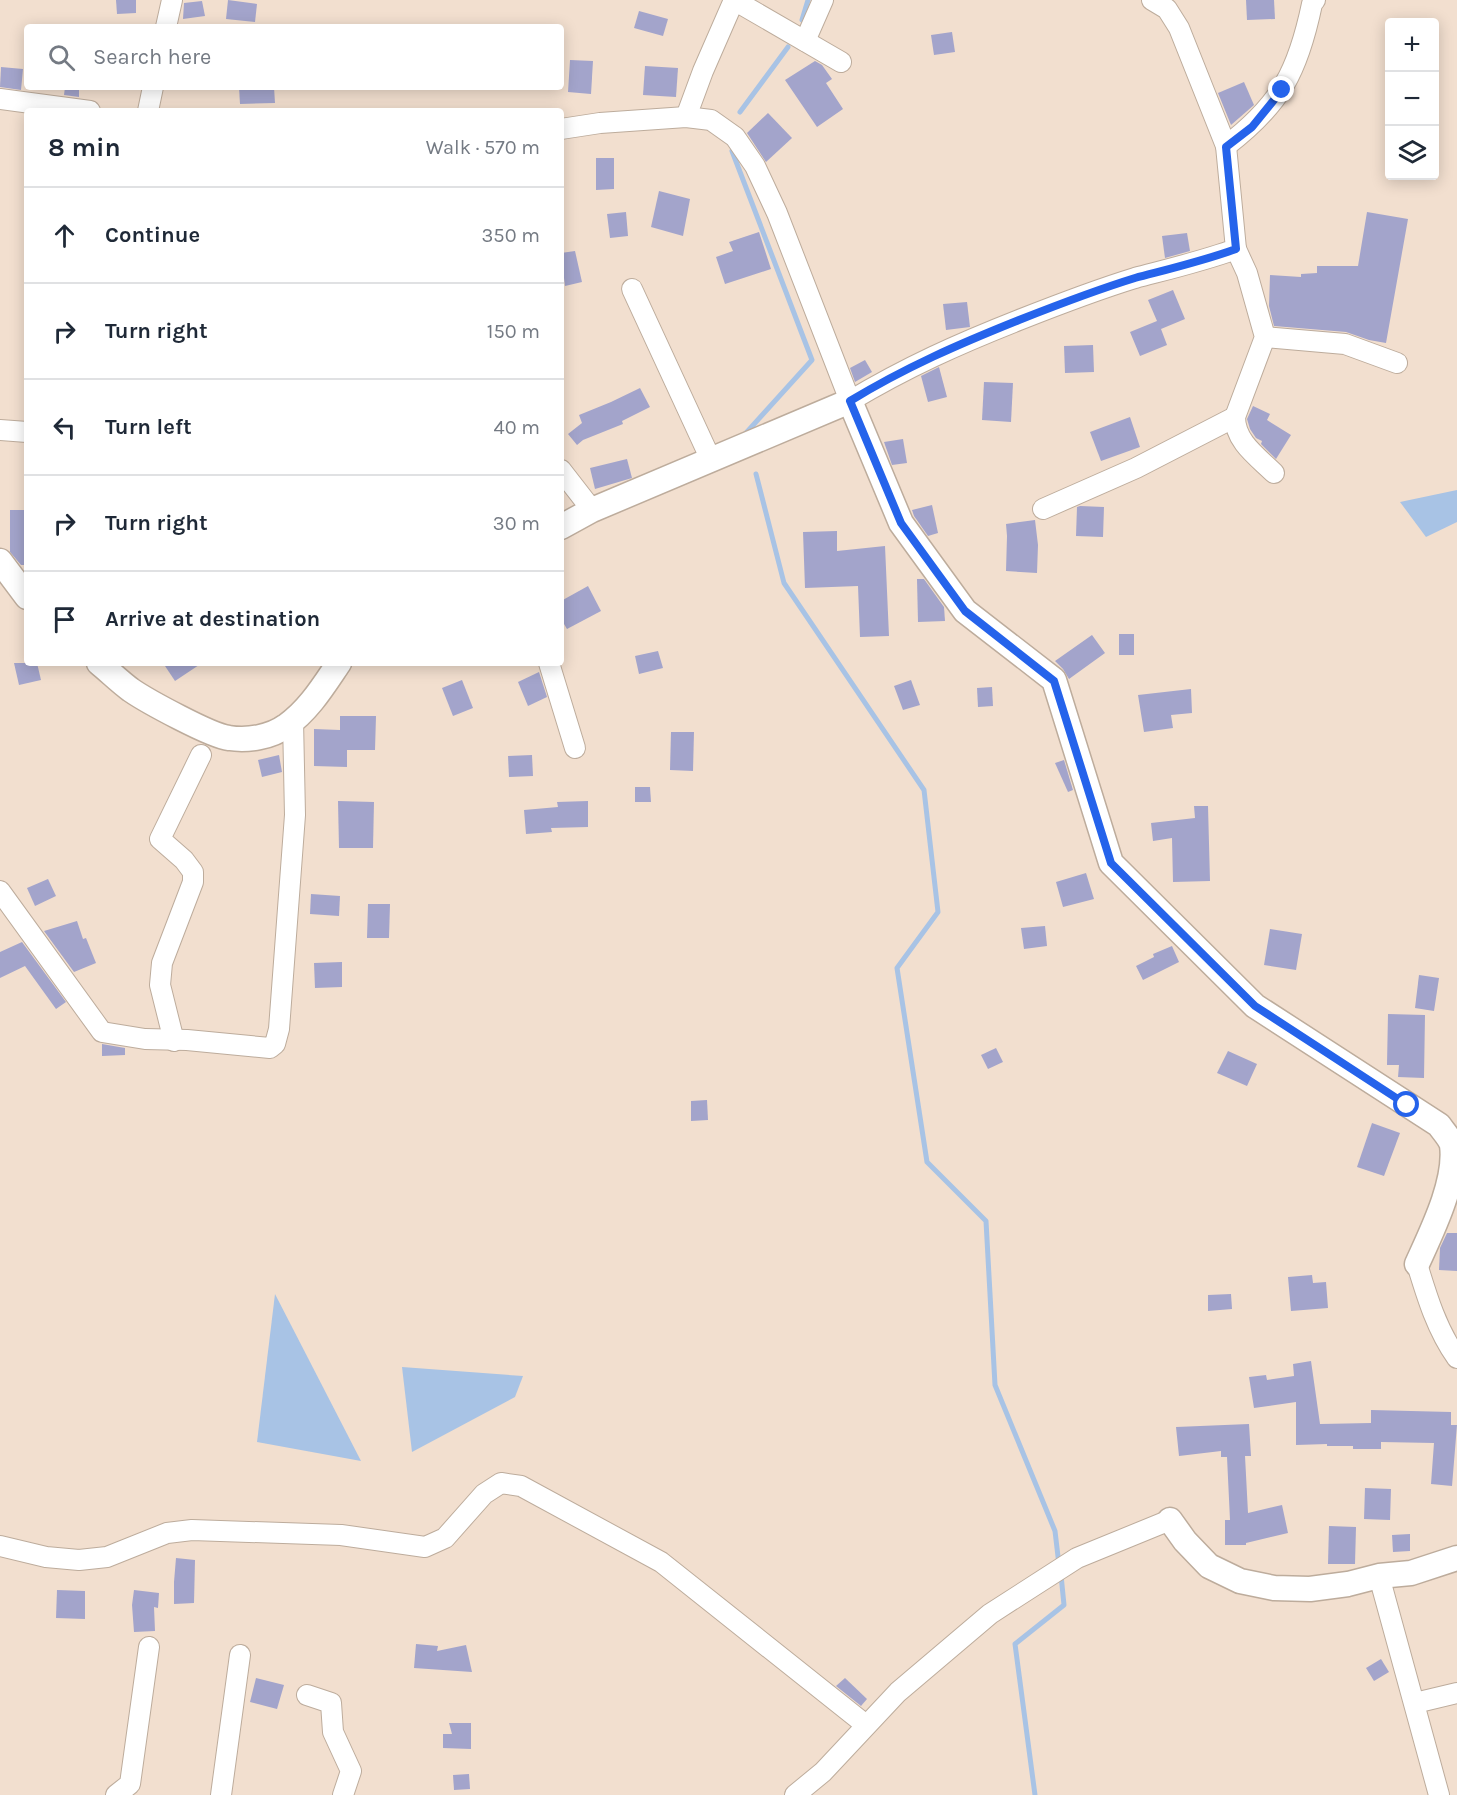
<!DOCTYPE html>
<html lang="en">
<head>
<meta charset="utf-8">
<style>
  body { margin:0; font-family:Karla,sans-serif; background:#f6f6f7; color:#1f2937 }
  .controls { position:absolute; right:18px; top:18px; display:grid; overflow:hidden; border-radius:6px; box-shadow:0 3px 15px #0003 }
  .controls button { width:54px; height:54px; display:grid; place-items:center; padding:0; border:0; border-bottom:2px solid #e0e1e3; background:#fff; color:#1f2937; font:30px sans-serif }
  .stop { position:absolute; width:18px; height:18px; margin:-14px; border:4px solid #2563eb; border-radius:50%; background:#fff }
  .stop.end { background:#2563eb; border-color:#fff; box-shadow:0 2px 6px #0008 }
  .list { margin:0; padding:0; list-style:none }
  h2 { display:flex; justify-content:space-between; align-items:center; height:78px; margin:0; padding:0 24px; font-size:26px }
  h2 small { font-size:20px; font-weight:400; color:#747a83 }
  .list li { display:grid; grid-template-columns:39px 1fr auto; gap:18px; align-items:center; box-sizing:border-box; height:96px; padding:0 24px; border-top:2px solid #e0e1e3 }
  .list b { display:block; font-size:22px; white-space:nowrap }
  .list em { font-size:20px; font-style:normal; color:#747a83 }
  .icon { flex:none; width:33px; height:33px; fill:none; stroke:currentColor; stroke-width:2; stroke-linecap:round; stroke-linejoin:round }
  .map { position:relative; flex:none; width:1457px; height:1795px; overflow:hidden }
  .search { position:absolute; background:#fff; box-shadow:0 3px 15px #0003; left:24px; top:24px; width:540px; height:66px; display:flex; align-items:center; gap:15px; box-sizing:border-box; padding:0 21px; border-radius:6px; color:#747a83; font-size:22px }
  .panel { position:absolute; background:#fff; box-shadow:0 3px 15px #0003; left:24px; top:108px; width:540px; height:558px; border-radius:6px }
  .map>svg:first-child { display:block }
  .water { fill:#a8c3e5 }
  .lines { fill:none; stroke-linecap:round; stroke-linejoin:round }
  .stream { stroke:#a8c3e5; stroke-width:5 }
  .building { fill:#a3a4cb }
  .minor-casing { stroke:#bdac9c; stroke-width:22 }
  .tertiary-casing { stroke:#bdac9c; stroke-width:27 }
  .minor { stroke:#fff; stroke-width:20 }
  .tertiary { stroke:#fff; stroke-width:24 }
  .route { stroke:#2563eb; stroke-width:8 }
</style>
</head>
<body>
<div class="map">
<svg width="1457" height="1795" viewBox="0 0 1457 1795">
  <rect width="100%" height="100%" fill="#f2dfcf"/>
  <g class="water">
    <polygon points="1457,490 1457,522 1426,537 1400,502"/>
    <polygon points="275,1294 361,1461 257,1442"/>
    <polygon points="402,1367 523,1376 515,1397 412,1452"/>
  </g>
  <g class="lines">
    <g class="stream">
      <polyline points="802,20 808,0"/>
      <polyline points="740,112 788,47"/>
      <polyline points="732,151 812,360 746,433"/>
      <polyline points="756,474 784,583 924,790 938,912 897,968 927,1162 986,1221 995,1385 1055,1531 1059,1565"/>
      <polyline points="1035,1795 1015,1644 1064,1605 1061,1575"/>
    </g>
  </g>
  <g class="building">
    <polygon points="116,0 136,0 136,13 117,14"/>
    <polygon points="228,0 257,4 255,22 226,19"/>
    <polygon points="1246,0 1274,0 1275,19 1247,20"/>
    <polygon points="202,1 205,16 183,19 184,3"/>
    <polygon points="639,11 668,19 663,36 634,28"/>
    <polygon points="952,32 955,52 934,55 931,35"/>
    <polygon points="570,60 593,61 591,94 568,92"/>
    <polygon points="815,61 822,65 832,79 826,83 843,109 817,127 785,80"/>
    <polygon points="645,66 678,68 676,97 643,95"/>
    <polygon points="1,67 23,69 21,90 0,87"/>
    <polygon points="1244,82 1254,105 1231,125 1218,93"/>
    <polygon points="65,87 79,87 79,97 64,95"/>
    <polygon points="239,87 274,87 275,103 240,104"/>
    <polygon points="768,113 792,138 766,162 747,133"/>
    <polygon points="596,158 614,158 614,189 596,190"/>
    <polygon points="659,191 690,199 683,236 651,227"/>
    <polygon points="626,212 628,236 610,238 607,214"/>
    <polygon points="1367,212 1408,219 1386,343 1369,340 1346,332 1274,326 1269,306 1270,275 1301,277 1301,274 1317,273 1317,266 1358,266"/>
    <polygon points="759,232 771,269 725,284 716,257 733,251 729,242"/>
    <polygon points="1187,233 1190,251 1165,258 1162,236"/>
    <polygon points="575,251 582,282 565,286 561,253"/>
    <polygon points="1173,290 1185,319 1161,329 1167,345 1140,356 1130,332 1157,321 1148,300"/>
    <polygon points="967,302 970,327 946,330 943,304"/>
    <polygon points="1093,345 1094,372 1065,373 1064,346"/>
    <polygon points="865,360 872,372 855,382 850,368"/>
    <polygon points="939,367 947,397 928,402 921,376"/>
    <polygon points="984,382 1013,383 1011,422 982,420"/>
    <polygon points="640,388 650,407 622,421 623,424 583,440 577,445 568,434 582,423 579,415 611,402"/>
    <polygon points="1253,406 1270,414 1267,420 1291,435 1276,459 1261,444 1262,441 1256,438 1250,429 1247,419"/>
    <polygon points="1130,417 1140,447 1101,461 1090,432"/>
    <polygon points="903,439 907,463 892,465 884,442"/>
    <polygon points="627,459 632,478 595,489 590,468"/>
    <polygon points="932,505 938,533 928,536 914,516 912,510"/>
    <polygon points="1080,506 1104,507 1103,537 1076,536 1077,507"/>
    <polygon points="10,510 27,510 27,565 21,565 10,552"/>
    <polygon points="1035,520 1038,545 1037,573 1006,571 1007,536 1006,524"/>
    <polygon points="837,531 837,551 885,546 889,636 860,637 858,586 805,588 803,532"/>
    <polygon points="917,579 924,579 944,607 945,621 918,622"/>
    <polygon points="588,586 601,611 567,629 561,619 561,601"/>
    <rect x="1119" y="634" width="15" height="21"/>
    <polygon points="1092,635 1105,653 1069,679 1063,669 1055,661"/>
    <polygon points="658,651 663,668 639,674 635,656"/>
    <polygon points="14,663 37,663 41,680 19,685"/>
    <polygon points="163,663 202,663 175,681"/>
    <polygon points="539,672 547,697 528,706 518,682"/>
    <polygon points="462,680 473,708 453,716 442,688"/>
    <polygon points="911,680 920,705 903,710 894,686"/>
    <polygon points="992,687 993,706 978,707 977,688"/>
    <polygon points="1191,689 1192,713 1171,715 1173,728 1144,732 1138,695"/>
    <polygon points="340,716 376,716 375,750 347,750 347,767 314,766 314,729 340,730"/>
    <polygon points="671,732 694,732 693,771 670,770"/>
    <polygon points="279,755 282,772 262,777 258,760"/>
    <polygon points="532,755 533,776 509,777 508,756"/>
    <polygon points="1064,760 1073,790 1068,792 1055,763"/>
    <polygon points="635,787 650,787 651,802 635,802"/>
    <polygon points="338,801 374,802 373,848 339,848"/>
    <polygon points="588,801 588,827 551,828 552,832 526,834 524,810 558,807 557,802"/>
    <polygon points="1194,806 1208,806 1210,881 1173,882 1172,838 1153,841 1151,823 1195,818"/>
    <polygon points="1086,873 1094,899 1063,907 1056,882"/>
    <polygon points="48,879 56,896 35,906 27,888"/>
    <polygon points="311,894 340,896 339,916 310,914"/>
    <polygon points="368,904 390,904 389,938 367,938"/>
    <polygon points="77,921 83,939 86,938 96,963 74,972 44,931"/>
    <polygon points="1045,926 1047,946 1024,949 1021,928"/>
    <polygon points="1270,929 1302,934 1296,970 1264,965"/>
    <polygon points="22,942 66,1002 56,1009 25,966 0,978 0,952"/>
    <polygon points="1172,946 1179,962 1143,980 1136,966 1154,957 1153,954"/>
    <polygon points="342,962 342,987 315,988 314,963"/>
    <polygon points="1419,975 1439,978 1434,1011 1415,1008"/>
    <polygon points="1388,1014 1425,1015 1424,1078 1398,1077 1399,1065 1387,1065"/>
    <polygon points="102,1044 125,1048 125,1055 102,1056"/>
    <polygon points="996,1048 1003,1062 988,1069 981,1055"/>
    <polygon points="1228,1051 1257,1064 1247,1086 1217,1073"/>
    <polygon points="707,1100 708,1120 691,1121 691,1101"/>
    <polygon points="1372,1123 1400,1133 1384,1176 1357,1167"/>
    <polygon points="1447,1233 1457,1233 1457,1271 1439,1270 1440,1248"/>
    <polygon points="1312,1275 1313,1283 1326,1282 1328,1308 1291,1311 1288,1277"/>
    <polygon points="1231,1294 1232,1309 1208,1311 1208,1295"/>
    <polygon points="1311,1361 1320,1424 1371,1423 1371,1410 1451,1412 1451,1425 1457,1425 1452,1486 1431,1484 1434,1443 1381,1442 1381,1449 1353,1449 1353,1446 1327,1446 1327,1444 1296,1445 1296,1402 1254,1408 1249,1377 1266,1375 1267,1380 1294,1376 1293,1364"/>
    <polygon points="1249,1424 1251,1456 1245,1456 1248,1513 1282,1505 1288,1533 1246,1543 1246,1545 1225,1545 1225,1520 1230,1520 1227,1457 1221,1457 1221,1451 1179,1456 1176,1427"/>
    <polygon points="1365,1488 1391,1489 1390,1520 1364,1519"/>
    <polygon points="1329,1526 1356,1527 1355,1564 1328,1564"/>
    <polygon points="1410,1534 1410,1551 1393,1552 1392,1535"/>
    <polygon points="176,1558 195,1560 194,1603 174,1604 174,1582"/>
    <polygon points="57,1590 85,1591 85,1619 56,1618"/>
    <polygon points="134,1590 159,1593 158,1608 154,1607 155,1631 134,1632 132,1605"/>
    <polygon points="416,1644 438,1646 437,1651 466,1645 472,1672 414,1668"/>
    <polygon points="1381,1659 1389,1672 1374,1681 1366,1668"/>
    <polygon points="256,1678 284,1685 277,1709 250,1702"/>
    <polygon points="845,1678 867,1699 861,1706 836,1686"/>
    <polygon points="449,1723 471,1723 471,1749 443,1748 443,1734 452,1734"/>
    <polygon points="469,1774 470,1789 454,1790 453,1775"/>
  </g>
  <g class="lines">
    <g class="minor-casing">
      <g id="minor">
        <path d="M1152,0L1167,9L1179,28L1226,146C1281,104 1298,71 1312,4L1315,0"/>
        <polyline points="166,27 172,0"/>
        <polyline points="805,41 823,0"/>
        <polyline points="0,99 90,111"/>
        <polyline points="148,111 153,87"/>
        <polyline points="686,117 703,71 734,0 841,62"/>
        <path d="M561,129L600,123L686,117L711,120L735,137L755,166L777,213L850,401C907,367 958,344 1019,320C1057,305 1096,290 1135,278C1169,269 1203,261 1236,249L1226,146"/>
        <path d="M1236,249L1247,273L1265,337L1235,417C1235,442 1258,457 1274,473"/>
        <polyline points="632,289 711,460"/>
        <polyline points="1265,337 1345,344 1397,363"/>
        <polyline points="0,430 27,432"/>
        <polyline points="561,470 592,510"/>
        <polyline points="1043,509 1136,468 1235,417"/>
        <polyline points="549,663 575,748"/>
        <polyline points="0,891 102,1032 145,1039 187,1040 270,1048 275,1044 279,1029 295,815 293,720"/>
        <polyline points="174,1041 160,985 162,963 193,882 193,872 184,860 160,839 201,755"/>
        <path d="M1417,1264C1427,1297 1437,1330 1457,1358"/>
        <polyline points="0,1546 46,1557 79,1560 107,1557 167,1533 192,1530 341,1535 425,1547 445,1538 484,1494 501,1483 521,1486 661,1562 866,1725"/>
        <polyline points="1379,1576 1439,1795"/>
        <polyline points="307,1695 331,1703 333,1732 351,1771 343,1795"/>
        <polyline points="1415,1703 1457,1693"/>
        <polyline points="116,1795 130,1784 149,1647"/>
        <polyline points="221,1795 240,1655"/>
        <polyline points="795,1795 823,1772 898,1692 990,1614 1077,1558 1170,1520"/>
      </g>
    </g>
    <g class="tertiary-casing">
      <g id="tertiary">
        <path d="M561,527L592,510L850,401L901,523L965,611L1054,680L1111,863L1255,1006L1439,1125C1443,1131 1450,1138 1452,1145C1457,1181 1432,1231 1417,1264"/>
        <polyline points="0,561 27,597"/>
        <path d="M99,663C110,672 120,682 131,690C147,701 211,736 229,738C248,741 271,737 286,726C309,710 324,685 339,663"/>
        <polyline points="1170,1520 1185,1541 1209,1566 1240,1581 1274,1588 1310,1589 1348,1584 1379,1576 1411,1573 1457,1558"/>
      </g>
    </g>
    <use href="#minor" class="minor"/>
    <use href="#tertiary" class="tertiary"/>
  </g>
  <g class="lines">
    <path class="route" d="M1282,90L1252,127L1226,147L1236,249C1203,261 1169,269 1135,278C1096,290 1057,305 1019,320C959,344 906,367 850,401L901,523L965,611L1054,681L1111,863L1255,1006L1407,1105"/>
  </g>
</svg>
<div class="controls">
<button>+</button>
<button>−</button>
<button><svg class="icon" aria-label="layers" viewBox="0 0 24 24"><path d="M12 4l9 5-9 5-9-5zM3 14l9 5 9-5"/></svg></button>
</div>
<div class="stop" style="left:1407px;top:1105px"></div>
<div class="stop end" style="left:1282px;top:90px"></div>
<div class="search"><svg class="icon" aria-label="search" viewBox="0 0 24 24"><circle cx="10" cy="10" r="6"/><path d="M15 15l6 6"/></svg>Search here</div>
<section class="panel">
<h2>8 min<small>Walk · 570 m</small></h2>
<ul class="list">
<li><svg class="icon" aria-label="ahead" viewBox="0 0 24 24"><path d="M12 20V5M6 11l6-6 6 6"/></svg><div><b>Continue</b></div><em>350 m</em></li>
<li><svg class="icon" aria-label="right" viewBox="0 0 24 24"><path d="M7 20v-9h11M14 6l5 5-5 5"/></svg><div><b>Turn right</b></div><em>150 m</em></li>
<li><svg class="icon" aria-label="left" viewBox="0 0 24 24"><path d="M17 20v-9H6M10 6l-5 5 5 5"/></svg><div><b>Turn left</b></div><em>40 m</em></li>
<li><svg class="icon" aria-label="right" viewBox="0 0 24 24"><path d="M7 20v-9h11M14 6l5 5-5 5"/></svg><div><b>Turn right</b></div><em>30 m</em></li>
<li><svg class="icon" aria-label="arrive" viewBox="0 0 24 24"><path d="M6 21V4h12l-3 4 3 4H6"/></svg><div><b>Arrive at destination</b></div></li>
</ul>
</section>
</div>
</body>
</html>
